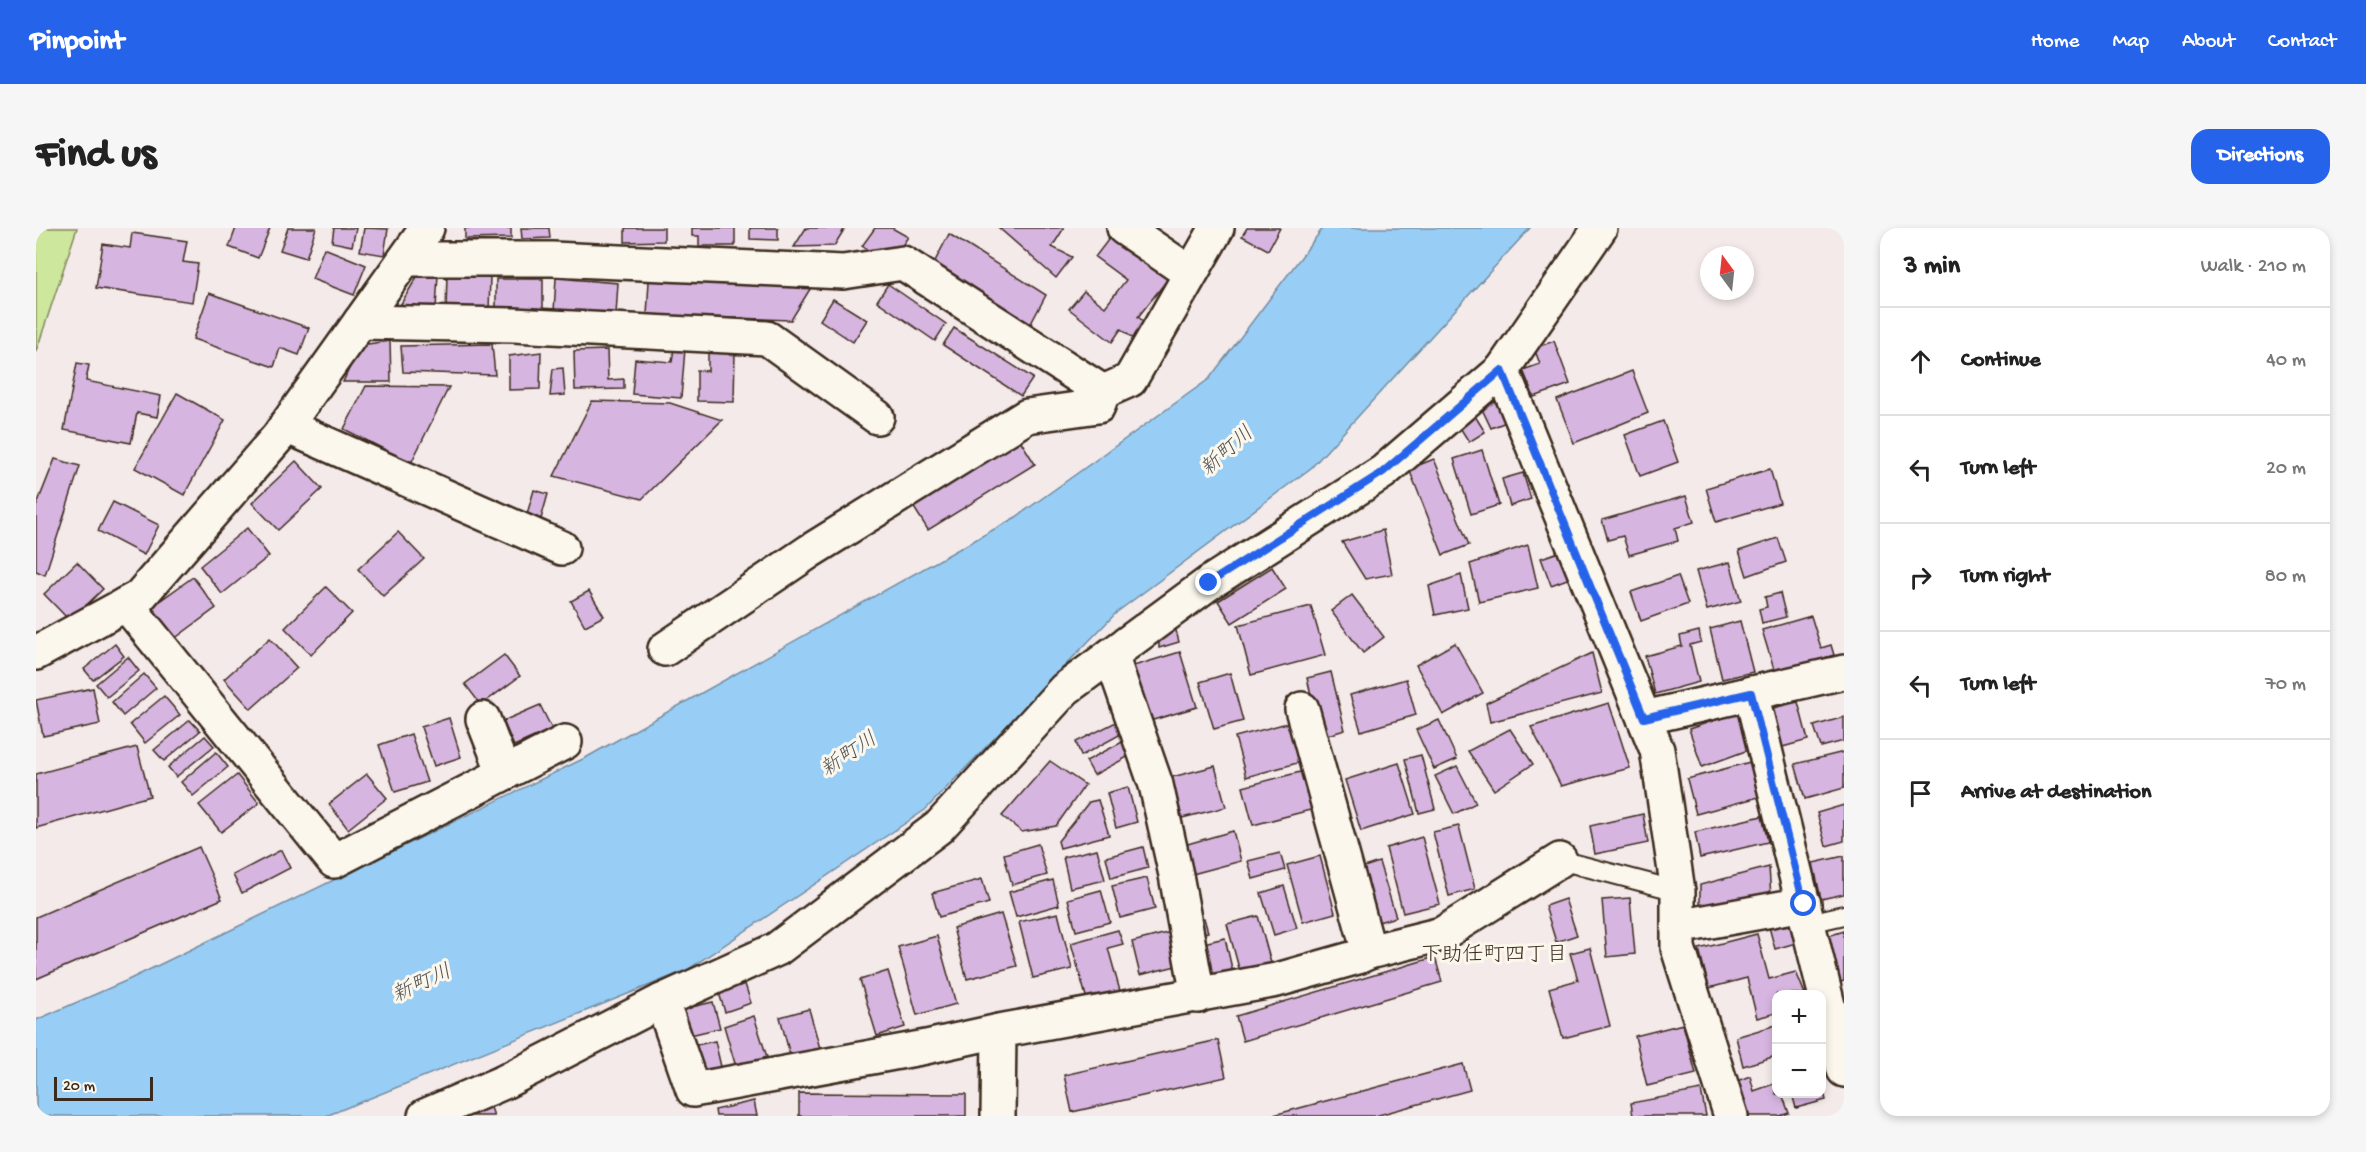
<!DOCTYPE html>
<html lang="en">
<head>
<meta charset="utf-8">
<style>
  body { margin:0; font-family:"Gochi Hand","Klee One",sans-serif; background:#f6f6f6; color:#222 }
  .controls { position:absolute; right:18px; bottom:18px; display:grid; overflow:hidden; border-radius:12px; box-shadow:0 3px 9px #0003 }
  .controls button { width:54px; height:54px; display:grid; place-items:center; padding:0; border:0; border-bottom:2px solid #e0e0e0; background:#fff; color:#222; font:30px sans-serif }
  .compass { position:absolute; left:1664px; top:18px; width:54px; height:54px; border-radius:50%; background:#fff; box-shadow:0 3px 9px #0003; rotate:345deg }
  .scale { position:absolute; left:18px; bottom:15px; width:99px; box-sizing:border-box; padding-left:6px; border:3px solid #3b2a1e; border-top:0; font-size:16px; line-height:21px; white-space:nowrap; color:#3b2a1e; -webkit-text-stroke:4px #fbf7ec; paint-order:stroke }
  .stop { position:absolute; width:18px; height:18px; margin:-14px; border:4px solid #2563eb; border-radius:50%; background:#fff }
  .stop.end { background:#2563eb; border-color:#fff; box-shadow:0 2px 6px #0008 }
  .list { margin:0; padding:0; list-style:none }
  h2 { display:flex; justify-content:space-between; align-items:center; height:78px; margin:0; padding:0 24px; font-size:26px }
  h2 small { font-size:20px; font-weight:400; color:#767676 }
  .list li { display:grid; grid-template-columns:39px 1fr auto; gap:18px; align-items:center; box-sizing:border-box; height:108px; padding:0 24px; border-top:2px solid #e0e0e0 }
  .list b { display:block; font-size:22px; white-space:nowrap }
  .list em { font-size:20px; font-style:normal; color:#767676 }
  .icon { flex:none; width:33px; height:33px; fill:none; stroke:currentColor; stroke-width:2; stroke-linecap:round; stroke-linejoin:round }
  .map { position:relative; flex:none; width:1808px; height:888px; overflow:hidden; border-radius:18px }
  header { display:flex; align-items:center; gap:36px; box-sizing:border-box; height:84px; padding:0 30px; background:#2563eb; color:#fff }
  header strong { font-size:28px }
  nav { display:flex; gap:33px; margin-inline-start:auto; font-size:21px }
  .intro { display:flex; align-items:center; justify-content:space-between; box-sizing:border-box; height:144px; padding:0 36px }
  h1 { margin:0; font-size:42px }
  .button { padding:15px 27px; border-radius:18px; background:#2563eb; color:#fff; font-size:21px; font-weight:700 }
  main { display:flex; gap:36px; padding:0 36px }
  aside { flex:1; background:#fff; border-radius:18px; box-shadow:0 3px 9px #0003 }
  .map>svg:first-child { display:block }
  .green { fill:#cde79d; stroke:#84885e; stroke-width:1.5 }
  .water { fill:#98cef6; stroke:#738ca0; stroke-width:1.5 }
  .building { fill:#d7b5e1; stroke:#3b2a1e; stroke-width:1.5 }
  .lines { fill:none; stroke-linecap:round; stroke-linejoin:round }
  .service-casing { stroke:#3b2a1e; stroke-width:22 }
  .minor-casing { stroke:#3b2a1e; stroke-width:38 }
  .service { stroke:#fbf7ec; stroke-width:18 }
  .minor { stroke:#fbf7ec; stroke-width:33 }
  .route { stroke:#2563eb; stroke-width:8 }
  .labels { text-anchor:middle; stroke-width:6; stroke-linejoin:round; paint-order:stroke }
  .water-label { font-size:21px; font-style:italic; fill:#525354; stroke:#fbf7ec }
  .neighbourhood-label { font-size:21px; fill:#3b2a1e; stroke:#fbf7ec }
</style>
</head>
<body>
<header>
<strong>Pinpoint</strong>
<nav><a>Home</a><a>Map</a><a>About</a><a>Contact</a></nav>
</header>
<div class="intro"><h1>Find us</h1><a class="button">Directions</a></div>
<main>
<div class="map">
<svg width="1808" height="888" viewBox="0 0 1808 888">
  <rect width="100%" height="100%" fill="#f4eaea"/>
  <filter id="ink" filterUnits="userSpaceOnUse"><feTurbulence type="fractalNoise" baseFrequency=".0167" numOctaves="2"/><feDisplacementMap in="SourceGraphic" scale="12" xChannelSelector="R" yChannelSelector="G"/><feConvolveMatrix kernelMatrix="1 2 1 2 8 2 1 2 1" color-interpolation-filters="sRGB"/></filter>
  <g filter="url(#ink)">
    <polygon class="green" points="0,0 41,0 0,124"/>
    <polygon class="water" points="1287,0 1494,0 1275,240 1081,384 889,582 651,742 290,888 0,888 0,792 92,752 551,529 980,289 1173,151"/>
    <g class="building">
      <polygon points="200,0 234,0 222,30 193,19"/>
      <polygon points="252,0 280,0 270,30 244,22"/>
      <polygon points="298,0 320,0 316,18 296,14"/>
      <polygon points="328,0 352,1 348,27 324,23"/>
      <polygon points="429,0 475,0 475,10 429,11"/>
      <polygon points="485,0 513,0 514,10 486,11"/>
      <polygon points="589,0 628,0 628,13 589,14"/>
      <polygon points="656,0 699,0 699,18 663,18 663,8 656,8"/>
      <polygon points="714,0 742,0 742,12 714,11"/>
      <polygon points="770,0 809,0 798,18 758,19"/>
      <polygon points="839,0 856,0 872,9 865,19 841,28 826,18"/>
      <polygon points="963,0 1028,0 1016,19 1036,29 1020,50"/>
      <polygon points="1211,0 1244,0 1232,22 1206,8"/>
      <polygon points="96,5 151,13 147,34 162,36 156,74 60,60 67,16 94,20"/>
      <polygon points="913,6 1010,67 992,101 896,39"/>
      <polygon points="1075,8 1132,51 1102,89 1112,97 1100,113 1085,101 1076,114 1033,81 1048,63 1069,79 1090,52 1059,29"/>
      <polygon points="288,20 330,37 318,67 276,51"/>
      <polygon points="402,46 400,81 363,79 382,47"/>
      <polygon points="411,46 454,47 453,84 410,83"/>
      <polygon points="520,50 582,55 580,87 518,83"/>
      <rect x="460" y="51" width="47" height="34"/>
      <polygon points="613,53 779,53 755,92 611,87"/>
      <polygon points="852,56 910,96 899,113 841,73"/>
      <polygon points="173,65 273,100 263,127 244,120 238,139 157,111"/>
      <polygon points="797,71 831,92 817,114 784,92"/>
      <polygon points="918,100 997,150 985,168 907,117"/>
      <polygon points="354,113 355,154 307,154 324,117"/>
      <polygon points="1518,113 1534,156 1498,169 1487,142 1504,136 1498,120"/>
      <polygon points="456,116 459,147 367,144 365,118"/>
      <polygon points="638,120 649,121 645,170 596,166 599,131 636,134"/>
      <polygon points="672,121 699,122 698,174 661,173 661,142 672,143"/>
      <polygon points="571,122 572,152 588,151 588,161 539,162 538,123"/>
      <polygon points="505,124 504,161 473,162 473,128"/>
      <polygon points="41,135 53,137 50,153 125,168 121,189 101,185 95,215 28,202"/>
      <polygon points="527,140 529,167 514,168 517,141"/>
      <polygon points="1596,143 1612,185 1538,215 1521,172"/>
      <polygon points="330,158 413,159 375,235 308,201"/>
      <polygon points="141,165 189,192 148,267 99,240"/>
      <polygon points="556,173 634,175 686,192 606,271 518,248"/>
      <polygon points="1461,173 1470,194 1455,200 1446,181"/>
      <polygon points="1439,188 1449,204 1433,214 1423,198"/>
      <polygon points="1627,193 1642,234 1604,248 1589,207"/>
      <polygon points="984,212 999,236 892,302 877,278"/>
      <polygon points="1446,222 1463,277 1435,286 1418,231"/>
      <polygon points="19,231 44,238 9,347 0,343 0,279"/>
      <polygon points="1398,231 1433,317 1407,327 1373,241"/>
      <polygon points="260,233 286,261 242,302 216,275"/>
      <polygon points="1734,241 1744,275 1680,294 1670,260"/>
      <polygon points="1487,245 1495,271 1474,278 1466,251"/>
      <polygon points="498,262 512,266 505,291 491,286"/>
      <polygon points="1650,268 1658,294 1639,300 1642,313 1593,327 1587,308 1572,312 1566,292"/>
      <polygon points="77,274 123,297 108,327 62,303"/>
      <polygon points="211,300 233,328 186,366 164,338"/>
      <polygon points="1347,302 1356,346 1329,351 1306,314"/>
      <polygon points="362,304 388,331 347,368 322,341"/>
      <polygon points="1742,310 1750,334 1711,348 1703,323"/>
      <polygon points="1492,317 1502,360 1443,374 1434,336"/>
      <polygon points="1526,323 1534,350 1515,357 1505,330"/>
      <polygon points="41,334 67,361 34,393 8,366"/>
      <polygon points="1694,334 1705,373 1671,382 1660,343"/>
      <polygon points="1236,339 1250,361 1196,395 1182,373"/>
      <polygon points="1425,347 1432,380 1399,387 1393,358"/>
      <polygon points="1642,348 1652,376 1605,393 1595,364"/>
      <polygon points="157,349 180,380 134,414 111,382"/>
      <polygon points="290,359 316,385 275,427 249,400"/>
      <polygon points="553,363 568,388 549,398 535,373"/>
      <polygon points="1744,365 1750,389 1726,395 1723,381 1731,379 1729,369"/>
      <polygon points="1316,367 1348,409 1327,425 1295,383"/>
      <polygon points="1275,378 1289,427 1215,447 1202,397"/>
      <polygon points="1775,388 1785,420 1795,417 1798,427 1739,445 1726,402"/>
      <polygon points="1704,393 1717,444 1686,451 1674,401"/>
      <polygon points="1138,395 1143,414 1123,420 1123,407"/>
      <polygon points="1663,403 1665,414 1654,417 1663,454 1619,466 1609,428 1646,418 1644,408"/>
      <polygon points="234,410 261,440 215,481 188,451"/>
      <polygon points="1419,415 1447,465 1407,487 1380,437"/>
      <polygon points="79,416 88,428 57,452 48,441"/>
      <polygon points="1144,424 1161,479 1107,495 1091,440"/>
      <polygon points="1556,425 1566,465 1454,494 1450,475"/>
      <polygon points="468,427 484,448 445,477 429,456"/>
      <polygon points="92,429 103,443 71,469 60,456"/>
      <polygon points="1295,444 1309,502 1285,509 1271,450"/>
      <polygon points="1194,445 1207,493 1178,501 1164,454"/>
      <polygon points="108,446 120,460 87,488 76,474"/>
      <polygon points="1370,451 1380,487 1325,503 1314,467"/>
      <polygon points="57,460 64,496 7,508 0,472"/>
      <polygon points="128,468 144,487 109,515 94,496"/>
      <polygon points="1762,474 1772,512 1743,520 1733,481"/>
      <polygon points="1573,475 1594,540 1525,558 1495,499"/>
      <polygon points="504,477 516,501 478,518 467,493"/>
      <polygon points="1703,484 1715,521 1666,539 1653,501"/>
      <polygon points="1808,489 1808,513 1785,519 1778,498"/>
      <polygon points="413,490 425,529 398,538 385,499"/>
      <polygon points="154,492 164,503 128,533 118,522"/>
      <polygon points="1403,492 1421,531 1398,541 1380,502"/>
      <polygon points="1082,493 1087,505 1045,528 1040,514"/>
      <polygon points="1255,494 1265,534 1210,549 1199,509"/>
      <polygon points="1474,501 1497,536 1458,562 1432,523"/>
      <polygon points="375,506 391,554 359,564 343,517"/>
      <polygon points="169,508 178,518 140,549 132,539"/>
      <polygon points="1090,512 1097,526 1058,547 1050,533"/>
      <polygon points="101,519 114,568 0,600 0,546"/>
      <polygon points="180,524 192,539 157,568 145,554"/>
      <polygon points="1808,524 1808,560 1769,571 1759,536"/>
      <polygon points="1385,527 1399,581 1383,585 1369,531"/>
      <polygon points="1014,533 1049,557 1020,598 986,604 966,588"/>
      <polygon points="1714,534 1723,569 1660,586 1651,551"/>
      <polygon points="1363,535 1379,586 1325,603 1309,552"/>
      <polygon points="1179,538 1190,579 1146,590 1136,549"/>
      <polygon points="1421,538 1440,575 1418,586 1399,548"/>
      <polygon points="1268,543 1278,581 1217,597 1207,559"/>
      <polygon points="331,546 351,570 312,601 293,576"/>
      <polygon points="201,547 223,575 185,604 163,577"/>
      <polygon points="1092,559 1101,594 1080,600 1071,565"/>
      <polygon points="1062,572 1073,607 1024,620 1022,613 1053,574"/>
      <polygon points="1808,577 1808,613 1790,618 1781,585"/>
      <polygon points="1607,586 1612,615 1559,626 1554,598"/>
      <polygon points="1726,588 1732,614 1664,630 1659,604"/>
      <polygon points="1423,598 1439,661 1413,668 1397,604"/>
      <polygon points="1197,603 1205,633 1149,648 1141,619"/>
      <polygon points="1386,609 1404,676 1367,685 1350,620"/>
      <polygon points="1002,616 1011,647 976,657 968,626"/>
      <polygon points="163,619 186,671 0,751 0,689"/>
      <polygon points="1107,619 1112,640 1075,650 1070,629"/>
      <polygon points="1061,621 1069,652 1034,660 1027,629"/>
      <polygon points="245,622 254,640 206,665 197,647"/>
      <polygon points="1244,625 1249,642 1217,651 1212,633"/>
      <polygon points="1284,628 1299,685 1267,694 1251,637"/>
      <polygon points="1808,628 1808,666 1785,671 1777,635"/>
      <polygon points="1343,634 1360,689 1335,696 1319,642"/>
      <polygon points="1733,639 1735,669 1664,679 1664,657"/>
      <polygon points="1111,650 1119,681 1084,690 1076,658"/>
      <polygon points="946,651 953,675 903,689 896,665"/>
      <polygon points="1017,652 1023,677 980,689 973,664"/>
      <polygon points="1248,658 1261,700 1238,707 1225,665"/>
      <polygon points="1065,662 1074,694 1040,703 1032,671"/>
      <polygon points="1594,670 1599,726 1571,729 1566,672"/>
      <polygon points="1529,671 1541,707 1520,714 1509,678"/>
      <polygon points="1022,685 1036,741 997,750 983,694"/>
      <polygon points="965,686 981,738 931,751 917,700"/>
      <polygon points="1222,688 1235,735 1204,744 1191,696"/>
      <polygon points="1168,690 1172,704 1160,707 1156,693"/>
      <polygon points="1754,693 1760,715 1739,721 1733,699"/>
      <polygon points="1082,702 1087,716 1072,720 1084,763 1051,772 1035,715"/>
      <polygon points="1808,703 1808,753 1801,755 1789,709"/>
      <polygon points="1135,704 1144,737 1104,747 1096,714"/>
      <polygon points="1721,706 1733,751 1760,744 1769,766 1740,766 1740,785 1721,790 1711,750 1673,760 1663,721"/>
      <polygon points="901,708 920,776 881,787 862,719"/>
      <polygon points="1189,710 1197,745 1166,752 1159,717"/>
      <polygon points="1554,720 1574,798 1527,810 1513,760 1542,752 1534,725"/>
      <polygon points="1399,729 1406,754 1207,813 1200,788"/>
      <polygon points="852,743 869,799 841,808 824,752"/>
      <polygon points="709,756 715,775 689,784 683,765"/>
      <polygon points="677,774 684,800 650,808 643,782"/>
      <polygon points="773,781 785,824 755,831 744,789"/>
      <polygon points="718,788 731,829 700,839 688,798"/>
      <polygon points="1647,796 1660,846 1611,858 1599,808"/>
      <polygon points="1740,797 1740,828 1707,838 1700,809"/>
      <polygon points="1182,812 1190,849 1036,884 1028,847"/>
      <polygon points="679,813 686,843 663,848 656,818"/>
      <polygon points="1427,836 1434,862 1339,888 1234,888"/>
      <polygon points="1714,848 1718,863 1740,855 1740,866 1746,866 1753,885 1744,888 1713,888 1701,853"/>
      <polygon points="1786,856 1790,872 1760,880 1756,866 1786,866"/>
      <polygon points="1665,862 1670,888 1597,888 1595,875"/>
      <polygon points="763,865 930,866 930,888 763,888"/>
      <polygon points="451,868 458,888 434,888 430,875"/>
      <polygon points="718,873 721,888 680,888 679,882"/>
    </g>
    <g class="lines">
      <g class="service-casing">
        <g id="service">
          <polyline points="1524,632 1642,663"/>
          <polyline points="1773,695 1808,687"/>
        </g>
      </g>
      <g class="minor-casing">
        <g id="minor">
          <polyline points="1088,0 1154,45"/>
          <polyline points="370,31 516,31 807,44 867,35 1067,164"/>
          <polyline points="324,94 477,97 731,110 841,189"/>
          <polyline points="1466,142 1564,0"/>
          <polyline points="250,198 526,320"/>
          <polyline points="90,376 298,633 529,514"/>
          <polyline points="629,421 774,323 991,188 1062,178 1067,164 1094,152 1181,0"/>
          <polyline points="0,425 103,369 242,209 391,0"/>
          <polyline points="1075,427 1120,557 1140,647 1162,768"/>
          <polyline points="1715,465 1808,842"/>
          <polyline points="1266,481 1333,724"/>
          <polyline points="1608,490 1808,444"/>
          <polyline points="447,491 468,545"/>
          <polyline points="1642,699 1768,676"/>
          <polyline points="626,773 657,862 890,819 963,803"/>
          <polyline points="389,888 468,854 626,773 741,721 903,599 1029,461 1173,355 1347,244 1466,142 1621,522 1642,663 1642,720 1695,888"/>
          <polyline points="962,888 963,803 1241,752 1322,729 1333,724 1406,706 1524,632"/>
        </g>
      </g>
      <use href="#service" class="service"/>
      <use href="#minor" class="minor"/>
    </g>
  </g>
  <g class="lines" filter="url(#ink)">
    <polyline class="route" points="1173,355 1347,244 1466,142 1608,490 1715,465 1768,676"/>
  </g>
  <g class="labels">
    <g class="water-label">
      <text transform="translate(1190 222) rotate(-42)" y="7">新町川</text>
      <text transform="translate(812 525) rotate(-34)" y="7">新町川</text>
      <text transform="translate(385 754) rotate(-25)" y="7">新町川</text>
    </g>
    <g class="neighbourhood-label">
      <text x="1458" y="732">下助任町四丁目</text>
    </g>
  </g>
</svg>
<div class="controls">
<button>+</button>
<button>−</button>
</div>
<svg class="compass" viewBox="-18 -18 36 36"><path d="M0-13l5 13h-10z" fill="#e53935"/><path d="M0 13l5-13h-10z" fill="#767676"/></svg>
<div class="scale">20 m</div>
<div class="stop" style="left:1768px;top:676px"></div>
<div class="stop end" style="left:1173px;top:355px"></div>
</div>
<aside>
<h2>3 min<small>Walk · 210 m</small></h2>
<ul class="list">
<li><svg class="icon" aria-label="ahead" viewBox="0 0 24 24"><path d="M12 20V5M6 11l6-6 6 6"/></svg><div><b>Continue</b></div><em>40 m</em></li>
<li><svg class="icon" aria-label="left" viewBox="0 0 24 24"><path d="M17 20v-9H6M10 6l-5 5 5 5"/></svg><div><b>Turn left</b></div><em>20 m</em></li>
<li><svg class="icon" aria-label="right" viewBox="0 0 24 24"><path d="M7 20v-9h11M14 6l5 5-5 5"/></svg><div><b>Turn right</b></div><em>80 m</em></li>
<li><svg class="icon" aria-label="left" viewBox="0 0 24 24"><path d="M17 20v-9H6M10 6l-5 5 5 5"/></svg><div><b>Turn left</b></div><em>70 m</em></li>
<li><svg class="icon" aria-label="arrive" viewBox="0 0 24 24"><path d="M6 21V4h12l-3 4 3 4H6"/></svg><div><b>Arrive at destination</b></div></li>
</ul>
</aside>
</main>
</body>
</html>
